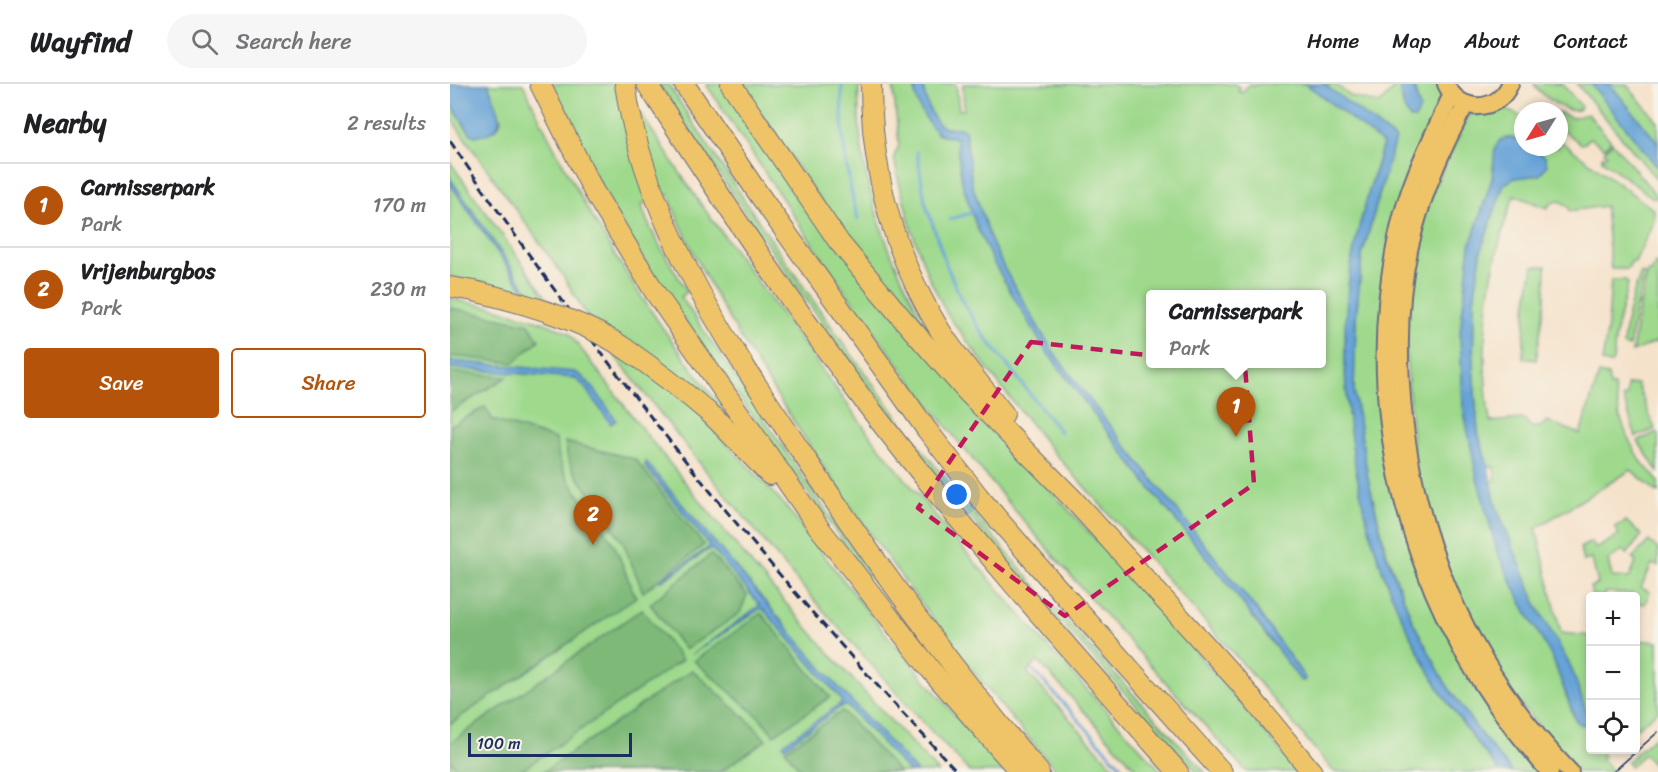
<!DOCTYPE html>
<html lang="en">
<head>
<meta charset="utf-8">
<style>
  body { margin:0; font-family:Sriracha,sans-serif; background:#f6f6f6; color:#202124 }
  .controls { position:absolute; right:18px; bottom:18px; display:grid; overflow:hidden; border-radius:6px; box-shadow:0 3px 9px #0003 }
  .controls button { width:54px; height:54px; display:grid; place-items:center; padding:0; border:0; border-bottom:2px solid #e0e0e0; background:#fff; color:#202124; font:30px sans-serif }
  .compass { position:absolute; left:1064px; top:18px; width:54px; height:54px; border-radius:50%; background:#fff; box-shadow:0 3px 9px #0003; rotate:233deg }
  .scale { position:absolute; left:18px; bottom:15px; width:164px; box-sizing:border-box; padding-left:6px; border:3px solid #1b2f5e; border-top:0; font-size:16px; line-height:21px; white-space:nowrap; color:#1b2f5e; -webkit-text-stroke:4px #f7f3e8; paint-order:stroke }
  .you { position:absolute; left:507px; top:411px; width:21px; height:21px; margin:-15px; border:4px solid #fff; border-radius:50%; background:#1a73e8; box-shadow:0 0 0 9px #1a73e833 }
  .badge { display:grid; place-items:center; width:39px; height:39px; border-radius:50%; background:#b45309; color:#fff; font-size:20px; font-weight:700 }
  .pin { position:absolute; translate:-50% -50px; filter:drop-shadow(0 2px 3px #0008) }
  .pin::after { content:''; position:absolute; top:32px; width:21px; height:18px; background:inherit; clip-path:polygon(0 0,100% 0,50% 100%) }
  .popup { position:absolute; left:696px; top:206px; width:180px; height:78px; box-sizing:border-box; display:grid; place-content:center; border-radius:6px; background:#fff; filter:drop-shadow(0 2px 4px #0005); font-size:20px; white-space:nowrap; color:#757577 }
  .popup b { font-size:22px; color:#202124 }
  .popup::after { content:''; position:absolute; left:50%; top:100%; margin-left:-12px; border:12px solid transparent; border-top-color:#fff }
  .list { margin:0; padding:0; list-style:none }
  h2 { display:flex; justify-content:space-between; align-items:center; height:78px; margin:0; padding:0 24px; font-size:26px }
  h2 small { font-size:20px; font-weight:400; color:#757577 }
  .list li { display:grid; grid-template-columns:39px 1fr auto; gap:18px; align-items:center; box-sizing:border-box; height:84px; padding:0 24px; border-top:2px solid #e0e0e0 }
  .list b { display:block; font-size:22px; white-space:nowrap }
  .list p { margin:0; font-size:20px; white-space:nowrap; color:#757577 }
  .list em { font-size:20px; font-style:normal; color:#757577 }
  .actions { display:flex; gap:12px; padding:18px 24px }
  .actions a { flex:1; padding:14px 0; border:2px solid #b45309; border-radius:6px; text-align:center; font-size:21px; color:#b45309 }
  .actions .main { background:#b45309; color:#fff }
  .icon { flex:none; width:33px; height:33px; fill:none; stroke:currentColor; stroke-width:2; stroke-linecap:round; stroke-linejoin:round }
  .map { position:relative; flex:none; width:1208px; height:688px; overflow:hidden }
  header { display:flex; align-items:center; gap:36px; box-sizing:border-box; height:84px; padding:0 30px; background:#fff; border-bottom:2px solid #e0e0e0 }
  header strong { font-size:28px }
  nav { display:flex; gap:33px; margin-inline-start:auto; font-size:21px }
  .search { width:420px; height:54px; background:#f6f6f6; display:flex; align-items:center; gap:15px; box-sizing:border-box; padding:0 21px; border-radius:33px; color:#757577; font-size:22px }
  main { display:flex }
  aside { flex:1; background:#fff }
  .map>svg:first-child { display:block }
  .green { fill:#9ed98c; stroke:#5c8475; stroke-width:1.5; fill-rule:evenodd }
  .forest { fill:#7eb978; stroke:#4c746b; stroke-width:1.5 }
  .water { fill:#66a3d7; stroke:#40699a; stroke-width:1.5 }
  .lines { fill:none; stroke-linecap:round; stroke-linejoin:round }
  .stream { stroke:#66a3d7; stroke-width:3 }
  .major-casing { stroke:#676e84; stroke-width:20 }
  .highway-casing { stroke:#676e84; stroke-width:22 }
  .major { stroke:#efc469; stroke-width:16 }
  .highway { stroke:#efc469; stroke-width:20 }
  .tram { stroke:#1b2f5e; stroke-width:1.5 }
  .rail { stroke:#1b2f5e; stroke-width:3; stroke-dasharray:9 4.5; stroke-linecap:butt }
  .highway-bridge-casing { stroke:#676e84; stroke-width:22; stroke-linecap:butt }
  .highway-bridge { stroke:#efc469; stroke-width:20 }
  .marked { fill:none; stroke:#c2185b; stroke-width:4.5; stroke-dasharray:12 8; stroke-linejoin:round }
</style>
</head>
<body>
<header>
<strong>Wayfind</strong>
<div class="search"><svg class="icon" aria-label="search" viewBox="0 0 24 24"><circle cx="10" cy="10" r="6"/><path d="M15 15l6 6"/></svg>Search here</div>
<nav><a>Home</a><a>Map</a><a>About</a><a>Contact</a></nav>
</header>
<main>
<aside>
<h2>Nearby<small>2 results</small></h2>
<ul class="list">
<li><span class="badge">1</span><div><b>Carnisserpark</b><p>Park</p></div><em>170 m</em></li>
<li><span class="badge">2</span><div><b>Vrijenburgbos</b><p>Park</p></div><em>230 m</em></li>
</ul>
<div class="actions"><a class="main">Save</a><a>Share</a></div>
</aside>
<div class="map">
<svg width="1208" height="688" viewBox="0 0 1208 688">
  <rect width="100%" height="100%" fill="#f7f3e8"/>
  <filter id="ink" filterUnits="userSpaceOnUse"><feTurbulence type="fractalNoise" baseFrequency=".0167" numOctaves="2"/><feDisplacementMap in="SourceGraphic" scale="12" xChannelSelector="R" yChannelSelector="G"/><feConvolveMatrix kernelMatrix="1 2 1 2 8 2 1 2 1" color-interpolation-filters="sRGB"/></filter>
  <filter id="wash" filterUnits="userSpaceOnUse"><feTurbulence type="fractalNoise" baseFrequency=".008" numOctaves="4" result="noise"/><feDisplacementMap in="SourceGraphic" scale="24" xChannelSelector="R" yChannelSelector="G"/><feGaussianBlur stdDeviation="1.35" result="paint"/><feColorMatrix in="noise" values="0 0 0 0 0 0 0 0 0 0 0 0 0 0 0 0 0 1.4 0 .05"/><feComposite in="paint" operator="in"/></filter>
  <g filter="url(#wash)">
    <rect width="100%" height="100%" fill="#f5e2ca"/>
    <g class="green">
      <path d="M38,0H73C127,115 192,224 272,323L258,340L332,418L431,544L553,688H520L469,634L349,499L256,387L172,281L143,242L112,190L9,46L0,32V19L16,44L35,50C42,48 51,43 51,35Z"/>
      <path d="M98,0H171L250,119L422,354L502,452L600,565L712,688H689L588,577L577,588L668,688H608C517,586 434,473 358,359C306,280 252,199 218,110L192,120C194,140 226,188 237,208L231,213L379,431L436,509V513L401,469L211,204L165,129Z"/>
      <path d="M209,0H218C298,124 381,247 471,364C559,477 658,583 755,688H747C666,599 583,510 507,417C399,284 304,142 209,0Z"/>
      <path d="M256,0H275L572,375L705,520L849,688H797C677,556 556,424 449,281C380,190 319,94 256,0Z"/>
      <path d="M291,0H409C404,90 437,173 481,250C462,232 446,211 429,191C379,130 334,66 291,0Z"/>
      <path d="M443,0H465V11L486,48L489,51L506,53L512,98L526,141L542,176L594,264L706,412L776,497L820,557L855,594L806,525L660,342L606,272L591,248L555,186L541,157L522,100L515,46C508,42 504,45 497,44C482,42 473,12 474,0H506L509,26H514L513,0H785L790,4L788,7L792,9L799,0L805,2L807,0H856L930,56L933,60C922,96 910,133 903,170C901,183 900,197 899,211C885,347 918,486 988,603C1006,633 1029,661 1050,688H884L800,588L599,363L552,304L497,230L477,189L462,147L448,94L444,73L449,61ZM700,210H872V280H700Z"/>
      <polygon points="874,0 885,0 900,12 930,20 943,5 940,0 949,0 954,25 970,25 963,0 989,0 993,15 976,52 942,388 1097,688 1062,688 1029,648 996,600 962,536 937,470 918,394 904,306 906,235 912,172 945,55"/>
      <path d="M1084,0H1112L1131,22L1130,25C1118,32 1091,11 1084,0Z"/>
      <polygon points="1127,0 1142,0 1208,84 1208,97"/>
      <polygon points="1160,0 1176,0 1208,38 1208,59"/>
      <path d="M1054,25L1073,33V57L1059,53L1050,57L1042,95L1020,162L1010,249L1013,323L1047,467L1072,520L1103,575L1122,628L1126,637L1130,641L1138,638L1121,583L1088,524L1046,422L1041,397L1046,396L1044,383H1038L1028,348L1023,283L1024,217L1032,163L1054,100L1065,94L1090,91L1095,73L1081,63H1109V56L1204,126V136L1185,178L1182,177L1177,185H1161L1155,122L1120,127L1118,122L1110,117L1101,119L1097,124L1064,111C1037,187 1028,259 1040,338L1074,335L1081,343H1090L1097,337L1130,350L1149,290L1158,291L1160,302H1164L1170,333L1178,354L1189,375L1208,397V409L1181,386L1086,444L1111,549L1140,552V666H1148L1154,672L1151,674L1163,688H1128L1065,614L1000,500L965,387L954,240L972,128L1019,31Z"/>
      <polygon points="1109,28 1122,34 1138,30 1161,57 1155,64 1140,54 1135,59 1131,60 1109,43"/>
      <polygon points="1162,58 1205,110 1207,114 1203,114 1152,76 1152,72 1155,73 1157,71 1154,68"/>
      <polygon points="0,78 101,220 0,192"/>
      <polygon points="1205,179 1208,180 1208,257 1182,268 1188,229 1198,188 1202,188"/>
      <polygon points="1083,182 1096,182 1095,219 1086,276 1073,274 1076,224"/>
      <path d="M1191,189L1195,191L1185,227L1179,263L1173,261C1175,236 1182,212 1191,189Z"/>
      <polygon points="1161,196 1175,196 1178,199 1166,247 1163,277 1160,280 1152,278 1158,241"/>
      <polygon points="0,215 46,224 95,239 119,249 199,354 304,483 396,588 488,688 0,688"/>
      <polygon points="1187,300 1205,345 1186,353 1173,313 1177,312 1177,301"/>
      <polygon points="1207,348 1208,351 1208,388 1188,357"/>
      <polygon points="1176,437 1192,451 1177,470 1173,466 1158,476 1162,493 1179,494 1186,478 1182,474 1199,457 1208,465 1208,482 1202,480 1191,504 1200,508 1195,520 1186,519 1186,512 1182,512 1182,510 1156,508 1155,512 1142,512 1140,503 1148,500 1142,475 1133,477 1130,464 1141,458 1146,465 1169,451 1165,443"/>
      <polygon points="1186,556 1208,558 1208,627 1186,645"/>
      <polygon points="1208,650 1208,685 1194,670 1181,682 1177,678"/>
    </g>
    <g class="forest">
      <polygon points="0,224 79,240 89,256 63,279 0,272"/>
      <polygon points="0,288 57,293 0,328"/>
      <path d="M35,323L43,336L106,355C107,397 145,426 164,461C173,478 177,496 186,513L0,640V342Z"/>
      <polygon points="115,358 185,375 254,461 193,508 173,458 124,387 118,375"/>
      <polygon points="261,470 297,511 290,529 235,566 200,520"/>
      <polygon points="192,525 232,576 69,688 10,688 0,676 0,659"/>
      <polygon points="311,529 380,613 324,651 310,634 244,577"/>
      <polygon points="242,586 303,641 316,656 270,688 93,688"/>
      <polygon points="392,627 449,688 352,688 335,666"/>
    </g>
    <g class="water">
      <path d="M0,0H38C47,24 64,49 24,52L20,49L0,19Z"/>
      <path d="M465,0H474C473,12 483,42 496,44C504,45 508,42 515,46L522,100L541,157L555,186L591,248L606,272L660,342L806,525L855,594L854,597L850,596L776,497L706,412L594,264L542,176L526,141L512,98L506,54L489,51L486,48C474,32 464,21 465,0Z"/>
      <path d="M856,0H874L945,55L912,172L906,235L904,306L918,394L936,470L962,536L996,600L1029,648L1062,688H1050C1029,661 1006,633 988,603C964,562 942,517 927,471C898,381 885,264 903,170C910,133 923,97 933,60Z"/>
      <polygon points="949,0 963,0 970,25 965,35 960,35 954,25"/>
      <polygon points="1141,0 1160,0 1208,59 1208,84"/>
      <polygon points="1059,53 1073,57 1073,63 1081,63 1095,73 1097,81 1090,91 1065,94 1054,100 1032,163 1024,216 1023,283 1028,348 1038,383 1046,422 1088,524 1121,583 1139,635 1138,638 1133,641 1126,637 1103,575 1072,520 1047,467 1027,394 1013,323 1010,249 1020,162 1042,95 1045,64 1050,56"/>
      <polygon points="0,94 83,215 79,214 0,100"/>
      <path d="M0,277L125,288C142,297 154,320 166,336L161,340L133,301L124,294L0,284Z"/>
      <polygon points="196,378 382,596 467,688 459,688 397,622 392,622 335,663 333,660 390,620 392,616 313,525 310,525 241,571 310,521 262,465 258,466 211,498 210,496 257,465 259,461 195,382"/>
    </g>
    <g class="lines">
      <g class="stream">
        <path d="M392,0C390,46 396,91 408,135"/>
        <polyline points="467,68 475,118 496,180 511,215 532,249 610,348"/>
        <polyline points="500,135 521,129"/>
        <polyline points="583,586 676,688"/>
      </g>
    </g>
  </g>
  <g filter="url(#ink)">
    <g class="lines">
      <g class="major-casing">
        <g id="major">
          <path d="M996,0C1009,30 1048,29 1060,0"/>
          <path d="M1002,10C982,54 959,98 949,145C909,318 956,507 1065,646C1077,660 1087,675 1100,688"/>
          <path d="M1016,20C994,60 976,102 964,146C950,196 948,249 951,300C960,448 1017,581 1120,688"/>
        </g>
      </g>
      <g class="highway-casing">
        <g id="highway">
          <polyline points="90,0 144,108 206,210 367,441 480,585 570,688"/>
          <path d="M175,0C195,139 277,258 354,372C427,481 504,588 589,688"/>
          <path d="M197,0C267,107 337,215 415,318C513,446 621,567 728,688"/>
          <polyline points="234,0 310,112 477,346 529,413 590,484 772,688"/>
          <polyline points="281,0 389,158 451,233 517,308 622,414 787,596 862,688"/>
          <path d="M421,0C421,86 443,169 488,243C507,274 532,302 554,330"/>
          <polyline points="0,203 24,207"/>
          <polyline points="264,333 320,391"/>
        </g>
      </g>
      <use href="#major" class="major"/>
      <use href="#highway" class="highway"/>
      <polyline class="tram" points="1163,688 1208,648"/>
      <path class="rail" d="M0,57C151,281 321,492 508,688"/>
      <g class="highway-bridge-casing">
        <path id="highway-bridge" d="M24,207C73,219 130,235 173,263C205,285 235,308 264,333"/>
      </g>
      <use href="#highway-bridge" class="highway-bridge"/>
    </g>
  </g>
  <path class="marked" d="M581,258L795,282L804,400L615,532L468,424Z"/>
</svg>
<div class="controls">
<button>+</button>
<button>−</button>
<button><svg class="icon" aria-label="locate" viewBox="0 0 24 24"><circle cx="12" cy="12" r="6"/><path d="M12 2v4M12 18v4M2 12h4M18 12h4"/></svg></button>
</div>
<svg class="compass" viewBox="-18 -18 36 36"><path d="M0-13l5 13h-10z" fill="#e53935"/><path d="M0 13l5-13h-10z" fill="#757577"/></svg>
<div class="scale">100 m</div>
<div class="you"></div>
<div class="pin badge" style="left:786px;top:353px">1</div>
<div class="popup"><b>Carnisserpark</b>Park</div>
<div class="pin badge" style="left:143px;top:461px">2</div>
</div>
</main>
</body>
</html>
